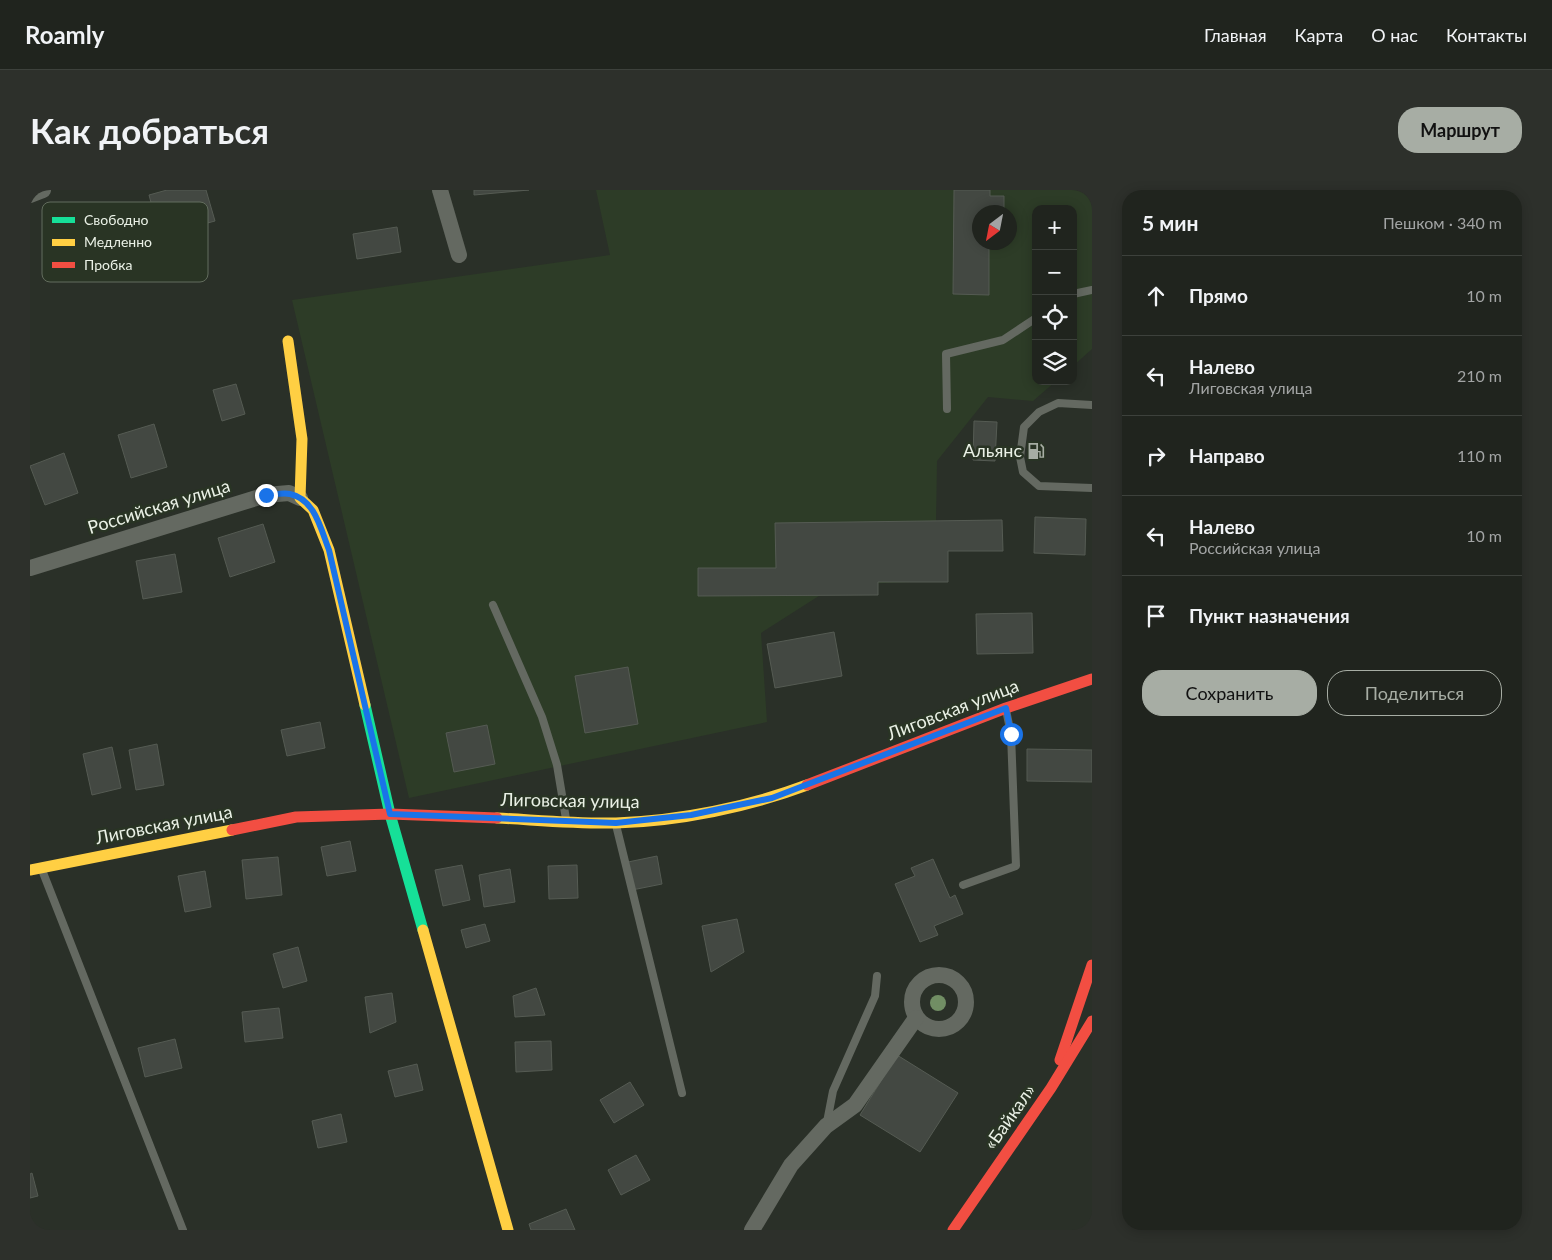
<!DOCTYPE html>
<html lang="ru">
<head>
<meta charset="utf-8">
<style>
  body { margin:0; font-family:Lato,sans-serif; background:#2d302b; color:#f1f3f6 }
  .controls { position:absolute; right:15px; top:15px; display:grid; overflow:hidden; border-radius:10px; box-shadow:0 2px 12px #0003 }
  .controls button { width:45px; height:45px; display:grid; place-items:center; padding:0; border:0; border-bottom:1px solid #3d413c; background:#20241e; color:#f1f3f6; font:25px sans-serif }
  .compass { position:absolute; left:942px; top:15px; width:45px; height:45px; border-radius:50%; background:#20241e; box-shadow:0 2px 12px #0003; rotate:212deg }
  .stop { position:absolute; width:15px; height:15px; margin:-11px; border:4px solid #1a73e8; border-radius:50%; background:#fff }
  .stop.end { background:#1a73e8; border-color:#fff; box-shadow:0 1px 5px #0008 }
  .list { margin:0; padding:0; list-style:none }
  h2 { display:flex; justify-content:space-between; align-items:center; height:65px; margin:0; padding:0 20px; font-size:21px }
  h2 small { font-size:16px; font-weight:400; color:#a2a4a4 }
  .list li { display:grid; grid-template-columns:32px 1fr auto; gap:15px; align-items:center; box-sizing:border-box; height:80px; padding:0 20px; border-top:1px solid #3d413c }
  .list b { display:block; font-size:19px; white-space:nowrap }
  .list p { margin:0; font-size:16px; white-space:nowrap; color:#a2a4a4 }
  .list em { font-size:16px; font-style:normal; color:#a2a4a4 }
  .actions { display:flex; gap:10px; padding:15px 20px }
  .actions a { flex:1; padding:11px 0; border:1px solid #a7ada4; border-radius:20px; text-align:center; font-size:18px; color:#a7ada4 }
  .actions .main { background:#a7ada4; color:#111 }
  .icon { flex:none; width:28px; height:28px; fill:none; stroke:currentColor; stroke-width:2; stroke-linecap:round; stroke-linejoin:round }
  .map { position:relative; flex:none; width:1062px; height:1040px; overflow:hidden; border-radius:20px }
  header { display:flex; align-items:center; gap:30px; box-sizing:border-box; height:70px; padding:0 25px; background:#20241e; border-bottom:1px solid #3d413c }
  header strong { font-size:24px }
  nav { display:flex; gap:28px; margin-inline-start:auto; font-size:18px }
  .intro { display:flex; align-items:center; justify-content:space-between; box-sizing:border-box; height:120px; padding:0 30px }
  h1 { margin:0; font-size:35px }
  .button { padding:12px 22px; border-radius:20px; background:#a7ada4; color:#111; font-size:18px; font-weight:700 }
  main { display:flex; gap:30px; padding:0 30px }
  aside { flex:1; background:#20241e; border-radius:20px; box-shadow:0 2px 12px #0003 }
  .map>svg:first-child { display:block }
  .built { fill:#2d3c27; fill-rule:evenodd }
  .building { fill:#434842; stroke:#555b53 }
  .lines { fill:none; stroke-linecap:round; stroke-linejoin:round }
  .lane { stroke:#646961; stroke-width:8 }
  .street { stroke:#646961; stroke-width:16 }
  .fast { stroke:#16e098; stroke-width:11 }
  .slow { stroke:#ffcf43; stroke-width:11 }
  .jam { stroke:#f24e42; stroke-width:11 }
  .tree { fill:#718e64 }
  .route { stroke:#1a73e8; stroke-width:6 }
  .labels { text-anchor:middle; stroke-width:5; stroke-linejoin:round; paint-order:stroke }
  .poi-label { font-size:18px; fill:#eaf1e6; stroke:#293424; text-anchor:end }
  .street-label { font-size:18px; fill:#eaf1e6; stroke:#293424 }
  .key { fill:#293424; stroke:#636d5e; stroke-width:1 }
  .key-label { font-size:14px; fill:#eaf1e6 }
</style>
</head>
<body>
<header>
<strong>Roamly</strong>
<nav><a>Главная</a><a>Карта</a><a>О нас</a><a>Контакты</a></nav>
</header>
<div class="intro"><h1>Как добраться</h1><a class="button">Маршрут</a></div>
<main>
<div class="map">
<svg width="1062" height="1040" viewBox="0 0 1062 1040">
  <rect width="100%" height="100%" fill="#2a3028"/>
  <path class="built" d="M566,0H1062V159L1043,176V19H1006V191H1026L1003,211L958,207L907,271L905,391L806,395L731,443L737,532L379,608L262,110L580,65ZM949,22H979V52H949Z"/>
  <g class="building">
    <polygon points="137,0 176,0 185,31 130,46 119,5"/>
    <polygon points="444,0 499,0 444,5"/>
    <polygon points="924,0 960,0 960,6 974,6 974,22 949,22 949,52 959,52 959,105 923,104"/>
    <polygon points="367,37 371,62 327,69 323,44"/>
    <polygon points="206,194 215,224 192,231 183,200"/>
    <polygon points="944,231 967,232 965,271 943,270"/>
    <polygon points="124,234 137,277 101,288 88,245"/>
    <polygon points="34,263 48,303 15,315 0,276"/>
    <polygon points="1005,327 1056,329 1055,365 1004,363"/>
    <polygon points="972,330 973,361 918,361 918,392 848,392 848,405 668,406 668,378 746,378 745,333"/>
    <polygon points="233,334 245,372 200,387 188,348"/>
    <polygon points="145,364 152,402 113,409 106,371"/>
    <polygon points="1002,423 1003,463 947,464 946,424"/>
    <polygon points="804,442 812,486 745,498 737,454"/>
    <polygon points="598,477 608,534 555,543 545,486"/>
    <polygon points="290,532 295,558 257,566 251,540"/>
    <polygon points="457,535 465,574 424,582 416,543"/>
    <polygon points="127,554 134,595 106,600 99,560"/>
    <polygon points="82,557 91,598 62,605 53,564"/>
    <polygon points="997,559 1062,560 1062,592 997,591"/>
    <polygon points="320,651 326,681 297,686 291,657"/>
    <polygon points="627,666 632,694 602,700 598,672"/>
    <polygon points="248,667 252,705 216,709 212,670"/>
    <polygon points="903,669 920,708 925,705 933,724 904,736 908,745 890,752 865,694 885,686 881,678"/>
    <polygon points="432,675 440,710 413,716 405,680"/>
    <polygon points="547,675 548,708 519,709 518,676"/>
    <polygon points="480,679 485,712 454,717 449,685"/>
    <polygon points="175,681 181,717 155,722 148,686"/>
    <polygon points="707,729 714,762 681,782 672,736"/>
    <polygon points="455,734 460,751 436,758 431,740"/>
    <polygon points="268,757 277,791 253,798 243,764"/>
    <polygon points="506,798 515,825 485,827 483,806"/>
    <polygon points="362,803 366,832 340,843 335,807"/>
    <polygon points="249,818 253,848 215,852 212,822"/>
    <polygon points="145,849 152,878 115,887 108,858"/>
    <polygon points="521,851 522,880 486,882 485,852"/>
    <polygon points="867,865 928,903 890,962 830,925"/>
    <polygon points="387,874 393,900 365,907 358,881"/>
    <polygon points="600,892 614,915 584,933 570,910"/>
    <polygon points="311,924 317,952 288,958 282,931"/>
    <polygon points="606,965 620,990 591,1005 578,980"/>
    <polygon points="2,983 8,1006 0,1008 0,984"/>
    <polygon points="536,1019 545,1040 501,1040 499,1034"/>
  </g>
  <g class="lines">
    <g class="lane">
      <polyline points="1043,104 1062,100"/>
      <polyline points="1062,215 1028,213 1009,222 994,237 990,267 993,282 1009,296 1062,298"/>
      <polyline points="917,219 916,164 973,150 1006,128"/>
      <polyline points="463,415 512,527 527,575 536,629"/>
      <polyline points="586,635 652,903"/>
      <polyline points="12,680 153,1040"/>
      <polyline points="933,695 986,676 981,544 976,520"/>
      <polyline points="797,932 803,901 845,806 847,786"/>
    </g>
    <g class="street">
      <polyline points="410,0 429,65"/>
      <polyline points="0,5 13,0"/>
      <polyline points="0,378 236,305 259,303 270,308"/>
      <circle cx="909" cy="812" r="27"/>
      <polyline points="722,1040 761,975 796,936 825,915 886,828"/>
    </g>
    <polyline class="fast" points="335,515 360,624 393,740"/>
    <g class="slow">
      <polyline points="258,151 272,249 270,308 283,320 299,360 335,515"/>
      <path d="M467,628C506,630 547,634 586,633C650,631 718,617 777,595"/>
      <polyline points="0,680 202,640"/>
      <polyline points="393,740 478,1040"/>
    </g>
    <g class="jam">
      <polyline points="777,595 976,518 1062,489"/>
      <polyline points="202,640 266,627 360,624 467,628"/>
      <polyline points="1030,870 1062,775"/>
      <polyline points="923,1040 1021,898 1062,831"/>
    </g>
  </g>
  <circle class="tree" cx="908" cy="813" r="8"/>
  <g class="lines">
    <path class="route" d="M236,305C244,305 253,302 260,304C285,309 291,340 299,360L360,624L586,633L661,625L742,608L976,518L981,544"/>
  </g>
  <defs>
    <g id="fuel-bare" transform="scale(1.35)"><path d="M-5.5-6h7V0h2V4h1.3V-2.5L3-4.5l.8-.8L6-3V5H2.5V1h-1V6h-7ZM-4.2-4.7v3.2H.2V-4.7Z" fill="#a7ada4" stroke="#293424" stroke-width="2.5" paint-order="stroke"/></g>
  </defs>
  <g fill-rule="evenodd">
    <use href="#fuel-bare" x="1006" y="261"/>
  </g>
  <g class="labels">
    <g class="poi-label">
      <text x="992" y="267">Альянс</text>
    </g>
    <g class="street-label">
      <text transform="translate(129 317) rotate(-17)" y="6">Российская улица</text>
      <text transform="translate(923 520) rotate(-21)" y="6">Лиговская улица</text>
      <text transform="translate(540 611) rotate(1)" y="6">Лиговская улица</text>
      <text transform="translate(134 635) rotate(-11)" y="6">Лиговская улица</text>
      <text transform="translate(980 927) rotate(-55)" y="6">«Байкал»</text>
    </g>
  </g>
  <rect x="12" y="12" width="166" height="80" rx="8" class="key"/>
  <rect x="22" y="27" width="23" height="6" fill="#16e098"/>
  <rect x="22" y="49" width="23" height="7" fill="#ffcf43"/>
  <rect x="22" y="72" width="23" height="6" fill="#f24e42"/>
  <g class="key-label">
    <text x="54" y="35">Свободно</text>
    <text x="54" y="57">Медленно</text>
    <text x="54" y="80">Пробка</text>
  </g>
</svg>
<div class="controls">
<button>+</button>
<button>−</button>
<button><svg class="icon" aria-label="locate" viewBox="0 0 24 24"><circle cx="12" cy="12" r="6"/><path d="M12 2v4M12 18v4M2 12h4M18 12h4"/></svg></button>
<button><svg class="icon" aria-label="layers" viewBox="0 0 24 24"><path d="M12 4l9 5-9 5-9-5zM3 14l9 5 9-5"/></svg></button>
</div>
<svg class="compass" viewBox="-18 -18 36 36"><path d="M0-13l5 13h-10z" fill="#e53935"/><path d="M0 13l5-13h-10z" fill="#a2a4a4"/></svg>
<div class="stop" style="left:981px;top:544px"></div>
<div class="stop end" style="left:236px;top:305px"></div>
</div>
<aside>
<h2>5 мин<small>Пешком · 340 m</small></h2>
<ul class="list">
<li><svg class="icon" aria-label="ahead" viewBox="0 0 24 24"><path d="M12 20V5M6 11l6-6 6 6"/></svg><div><b>Прямо</b></div><em>10 m</em></li>
<li><svg class="icon" aria-label="left" viewBox="0 0 24 24"><path d="M17 20v-9H6M10 6l-5 5 5 5"/></svg><div><b>Налево</b><p>Лиговская улица</p></div><em>210 m</em></li>
<li><svg class="icon" aria-label="right" viewBox="0 0 24 24"><path d="M7 20v-9h11M14 6l5 5-5 5"/></svg><div><b>Направо</b></div><em>110 m</em></li>
<li><svg class="icon" aria-label="left" viewBox="0 0 24 24"><path d="M17 20v-9H6M10 6l-5 5 5 5"/></svg><div><b>Налево</b><p>Российская улица</p></div><em>10 m</em></li>
<li><svg class="icon" aria-label="arrive" viewBox="0 0 24 24"><path d="M6 21V4h12l-3 4 3 4H6"/></svg><div><b>Пункт назначения</b></div></li>
</ul>
<div class="actions"><a class="main">Сохранить</a><a>Поделиться</a></div>
</aside>
</main>
</body>
</html>
